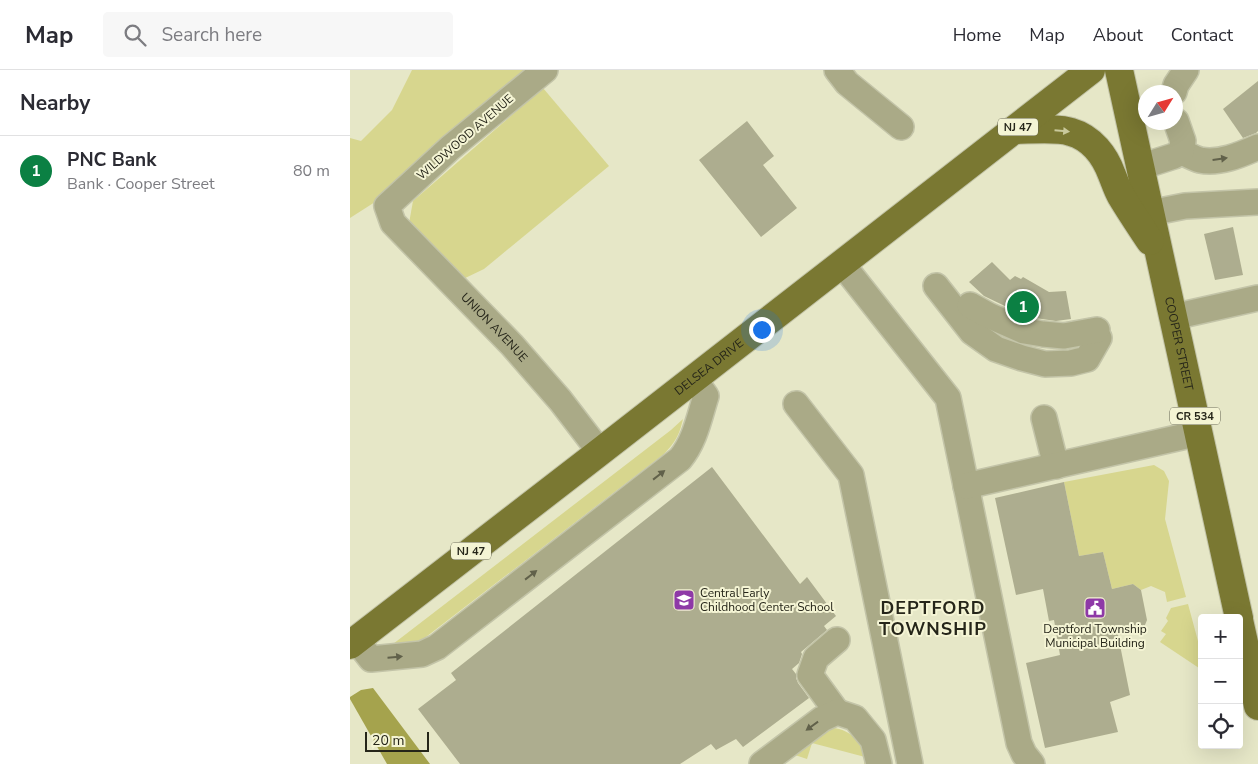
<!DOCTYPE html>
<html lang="en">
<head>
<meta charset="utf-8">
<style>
  body { margin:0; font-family:"Nunito Sans",sans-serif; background:#f7f7f7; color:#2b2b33 }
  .controls { position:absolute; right:15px; bottom:15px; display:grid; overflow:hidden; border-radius:5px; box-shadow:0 5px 20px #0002 }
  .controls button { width:45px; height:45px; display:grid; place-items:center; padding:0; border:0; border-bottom:1px solid #e1e1e2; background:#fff; color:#2b2b33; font:25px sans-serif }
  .compass { position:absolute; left:788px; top:15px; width:45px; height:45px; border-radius:50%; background:#fff; box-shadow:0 5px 20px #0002; rotate:53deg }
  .scale { position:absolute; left:15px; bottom:12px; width:64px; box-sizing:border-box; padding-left:5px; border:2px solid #252519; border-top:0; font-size:14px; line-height:18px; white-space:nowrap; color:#252519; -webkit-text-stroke:4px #f4f4d4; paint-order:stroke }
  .you { position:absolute; left:411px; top:259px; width:18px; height:18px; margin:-12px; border:4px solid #fff; border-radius:50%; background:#1a73e8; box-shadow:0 0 0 8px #1a73e833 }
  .badge { display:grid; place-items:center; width:32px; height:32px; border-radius:50%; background:#0b8043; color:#fff; font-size:16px; font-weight:700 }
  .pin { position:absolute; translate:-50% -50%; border:2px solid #fff; box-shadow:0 1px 5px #0006 }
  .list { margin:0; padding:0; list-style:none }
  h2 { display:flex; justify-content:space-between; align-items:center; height:65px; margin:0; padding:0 20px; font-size:21px }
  h2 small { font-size:16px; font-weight:400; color:#7c7c81 }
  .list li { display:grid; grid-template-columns:32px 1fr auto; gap:15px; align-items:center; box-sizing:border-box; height:70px; padding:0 20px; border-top:1px solid #e1e1e2 }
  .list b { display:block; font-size:19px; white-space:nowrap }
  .list p { margin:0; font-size:16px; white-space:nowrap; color:#7c7c81 }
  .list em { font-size:16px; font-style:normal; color:#7c7c81 }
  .icon { flex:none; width:28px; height:28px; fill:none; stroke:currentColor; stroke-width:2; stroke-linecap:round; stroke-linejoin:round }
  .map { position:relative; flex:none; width:908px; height:694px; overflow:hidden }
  header { display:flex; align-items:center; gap:30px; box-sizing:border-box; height:70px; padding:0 25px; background:#fff; border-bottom:1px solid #e1e1e2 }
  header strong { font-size:24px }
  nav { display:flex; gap:28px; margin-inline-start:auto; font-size:18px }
  .search { width:350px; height:45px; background:#f7f7f7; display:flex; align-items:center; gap:12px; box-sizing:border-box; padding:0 18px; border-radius:5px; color:#7c7c81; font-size:19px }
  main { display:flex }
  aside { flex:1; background:#fff }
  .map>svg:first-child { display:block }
  .green { fill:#d7d68e }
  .water { fill:#a5a34d }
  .building { fill:#adad8f }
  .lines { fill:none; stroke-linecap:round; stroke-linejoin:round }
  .minor-casing { stroke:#c3c4a8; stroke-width:28 }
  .major-casing { stroke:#c3c4a8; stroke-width:30 }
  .minor { stroke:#aaaa87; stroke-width:25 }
  .major { stroke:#7a7832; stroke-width:28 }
  .oneway { fill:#c9c99b }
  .oneway2 { fill:#61614a }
  .labels { text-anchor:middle; stroke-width:4; stroke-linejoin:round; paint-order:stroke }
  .shield { fill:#f4f4d4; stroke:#636351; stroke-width:1 }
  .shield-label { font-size:11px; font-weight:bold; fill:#252519 }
  .street-label { font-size:12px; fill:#252519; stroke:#f4f4d4 }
  .poi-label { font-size:12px; fill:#252519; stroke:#f4f4d4; text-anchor:start }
  .district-label { font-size:18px; font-weight:bold; letter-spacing:1px; fill:#252519; stroke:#f4f4d4 }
</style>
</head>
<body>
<header>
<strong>Map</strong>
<div class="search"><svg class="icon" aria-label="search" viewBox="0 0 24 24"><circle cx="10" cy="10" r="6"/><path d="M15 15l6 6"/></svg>Search here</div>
<nav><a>Home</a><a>Map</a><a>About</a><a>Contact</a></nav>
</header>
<main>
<aside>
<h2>Nearby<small></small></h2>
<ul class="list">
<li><span class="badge">1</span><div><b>PNC Bank</b><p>Bank · Cooper Street</p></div><em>80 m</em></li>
</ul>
</aside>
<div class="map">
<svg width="908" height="694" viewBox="0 0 908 694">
  <rect width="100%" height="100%" fill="#e6e7c7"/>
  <g class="green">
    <polygon points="62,0 180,0 122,52 25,132 0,148 0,68 11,71 42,40"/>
    <polygon points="193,18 259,96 134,199 109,211 58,159 63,131"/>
    <path d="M333,349C329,366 326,371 314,384L72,570L53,575L43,574L321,360Z"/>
    <polygon points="804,395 814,401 819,411 815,449 836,527 817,532 815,522 801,516 791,520 783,514 762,519 753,482 729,486 714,412"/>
    <polygon points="838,534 852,586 852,600 810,572 816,564 811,561 818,551 816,548 821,538"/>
    <path d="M482,658C502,659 514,675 520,694H514L515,687L462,673L457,689L445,685L446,682L475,660Z"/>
  </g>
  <polygon class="water" points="23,618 80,694 37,694 0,629 0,627 11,620"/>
  <g class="building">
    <polygon points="908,11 908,61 906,63 893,68 873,39"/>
    <polygon points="397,51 424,86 413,95 447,138 411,167 349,90"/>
    <polygon points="883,157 893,205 865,210 854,164"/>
    <polygon points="642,192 660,210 665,206 671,209 673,207 699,222 716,221 721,249 706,251 678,247 634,226 619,212"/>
    <polygon points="362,397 450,514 457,507 486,546 474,556 477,560 451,582 452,584 449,593 442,599 446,604 446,608 448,613 459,628 393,677 386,669 366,680 361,674 330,694 110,694 68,639 106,610 101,603"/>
    <polygon points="714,412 729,486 753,482 762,519 783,514 791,520 797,550 793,560 768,565 780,625 760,632 768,662 695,678 676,593 710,585 704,550 699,551 693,519 666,525 645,428"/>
  </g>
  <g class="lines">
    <g class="minor-casing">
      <g id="minor">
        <path id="s1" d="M195,0L100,78L37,136L43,153L162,275L210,330L250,382"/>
        <polyline points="487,0 497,13 551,57"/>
        <polyline points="824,22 826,15 836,0"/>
        <path d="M831,82C837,84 843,88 850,90C869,94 890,85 908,77"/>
        <polyline points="790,97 824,86 831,82 833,71 826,51"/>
        <polyline points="800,143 835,136 908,132"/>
        <polyline points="492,194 598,328 669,673 674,684 682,694"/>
        <polyline points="586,216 622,262 646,279 672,288 695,294 721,293 737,289 749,268"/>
        <polyline points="620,235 638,245 674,261 693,264 714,266 747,260"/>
        <polyline points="823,247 908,228"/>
        <polyline points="446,334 501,405 560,694"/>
        <polyline points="694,348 706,396"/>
        <polyline points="616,416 849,363"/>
        <path d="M6,570L21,589L72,584L87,577L330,389C345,371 349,348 356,326L344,309"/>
        <polyline points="487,642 460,605 466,588 487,570"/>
        <polyline points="412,694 472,649 487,642 505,648 523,670 529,694"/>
      </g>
    </g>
    <g class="major-casing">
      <g id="major">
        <path id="s2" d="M769,0L889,548"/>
        <path d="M664,60C679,60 707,57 721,62C742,68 755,86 762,105C765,112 767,119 771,126C780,141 790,156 800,171"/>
        <polyline points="889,550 908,636"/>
        <path id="s3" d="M0,575L242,388L741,0"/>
      </g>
    </g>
    <use href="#minor" class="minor"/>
    <use href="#major" class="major"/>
  </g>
  <defs><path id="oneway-solid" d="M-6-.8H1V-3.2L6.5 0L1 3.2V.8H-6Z" transform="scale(1.25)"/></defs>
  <use class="oneway" href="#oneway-solid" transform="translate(712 61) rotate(5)"/>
  <g class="oneway2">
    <use href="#oneway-solid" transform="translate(870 89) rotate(-8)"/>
    <use href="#oneway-solid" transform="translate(309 405) rotate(-38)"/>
    <use href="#oneway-solid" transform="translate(181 505) rotate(-38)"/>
    <use href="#oneway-solid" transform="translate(45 587) rotate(-5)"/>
    <use href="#oneway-solid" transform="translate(462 656) rotate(144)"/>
  </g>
  <defs>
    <g id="school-square" transform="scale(1.125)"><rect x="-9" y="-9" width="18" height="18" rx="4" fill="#8e39a7" stroke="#f4f4d4"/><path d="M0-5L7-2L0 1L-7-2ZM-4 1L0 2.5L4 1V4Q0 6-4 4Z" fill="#fff"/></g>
    <g id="civic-square" transform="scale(1.125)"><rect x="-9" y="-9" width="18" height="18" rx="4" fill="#8e39a7" stroke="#f4f4d4"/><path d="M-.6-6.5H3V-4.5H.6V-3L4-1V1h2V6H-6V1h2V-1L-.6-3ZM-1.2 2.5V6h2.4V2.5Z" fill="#fff"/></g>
  </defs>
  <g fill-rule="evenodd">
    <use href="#school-square" x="334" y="530"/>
    <use href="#civic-square" x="745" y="538"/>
  </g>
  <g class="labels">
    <g class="shield">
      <rect x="648" y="48.5" width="40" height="17" rx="4"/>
      <rect x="820" y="337.5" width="50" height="17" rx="4"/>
      <rect x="101" y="472.5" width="40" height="17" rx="4"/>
    </g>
    <g class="shield-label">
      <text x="668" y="61">NJ 47</text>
      <text x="845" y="350">CR 534</text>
      <text x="121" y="485">NJ 47</text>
    </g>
    <g class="street-label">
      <text transform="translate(115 67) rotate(-41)" y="4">WILDWOOD AVENUE</text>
      <text dy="4" stroke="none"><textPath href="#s1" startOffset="372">UNION AVENUE</textPath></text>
      <text dy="4" stroke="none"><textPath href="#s2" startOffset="280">COOPER STREET</textPath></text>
      <text dy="4" stroke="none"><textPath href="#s3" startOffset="454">DELSEA DRIVE</textPath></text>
    </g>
    <g class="poi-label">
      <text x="350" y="527">Central Early<tspan x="350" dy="14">Childhood Center School</tspan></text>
      <text x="745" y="563" text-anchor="middle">Deptford Township<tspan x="745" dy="14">Municipal Building</tspan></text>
    </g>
    <g class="district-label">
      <text x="583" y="544">DEPTFORD<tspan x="583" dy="21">TOWNSHIP</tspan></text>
    </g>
  </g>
</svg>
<div class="controls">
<button>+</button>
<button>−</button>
<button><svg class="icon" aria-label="locate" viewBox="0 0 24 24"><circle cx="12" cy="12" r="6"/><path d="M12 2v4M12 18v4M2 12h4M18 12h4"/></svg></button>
</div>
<svg class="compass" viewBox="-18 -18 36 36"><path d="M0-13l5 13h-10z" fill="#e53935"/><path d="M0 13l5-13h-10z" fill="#7c7c81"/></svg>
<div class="scale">20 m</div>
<div class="you"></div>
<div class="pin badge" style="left:673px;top:237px">1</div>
</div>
</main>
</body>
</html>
